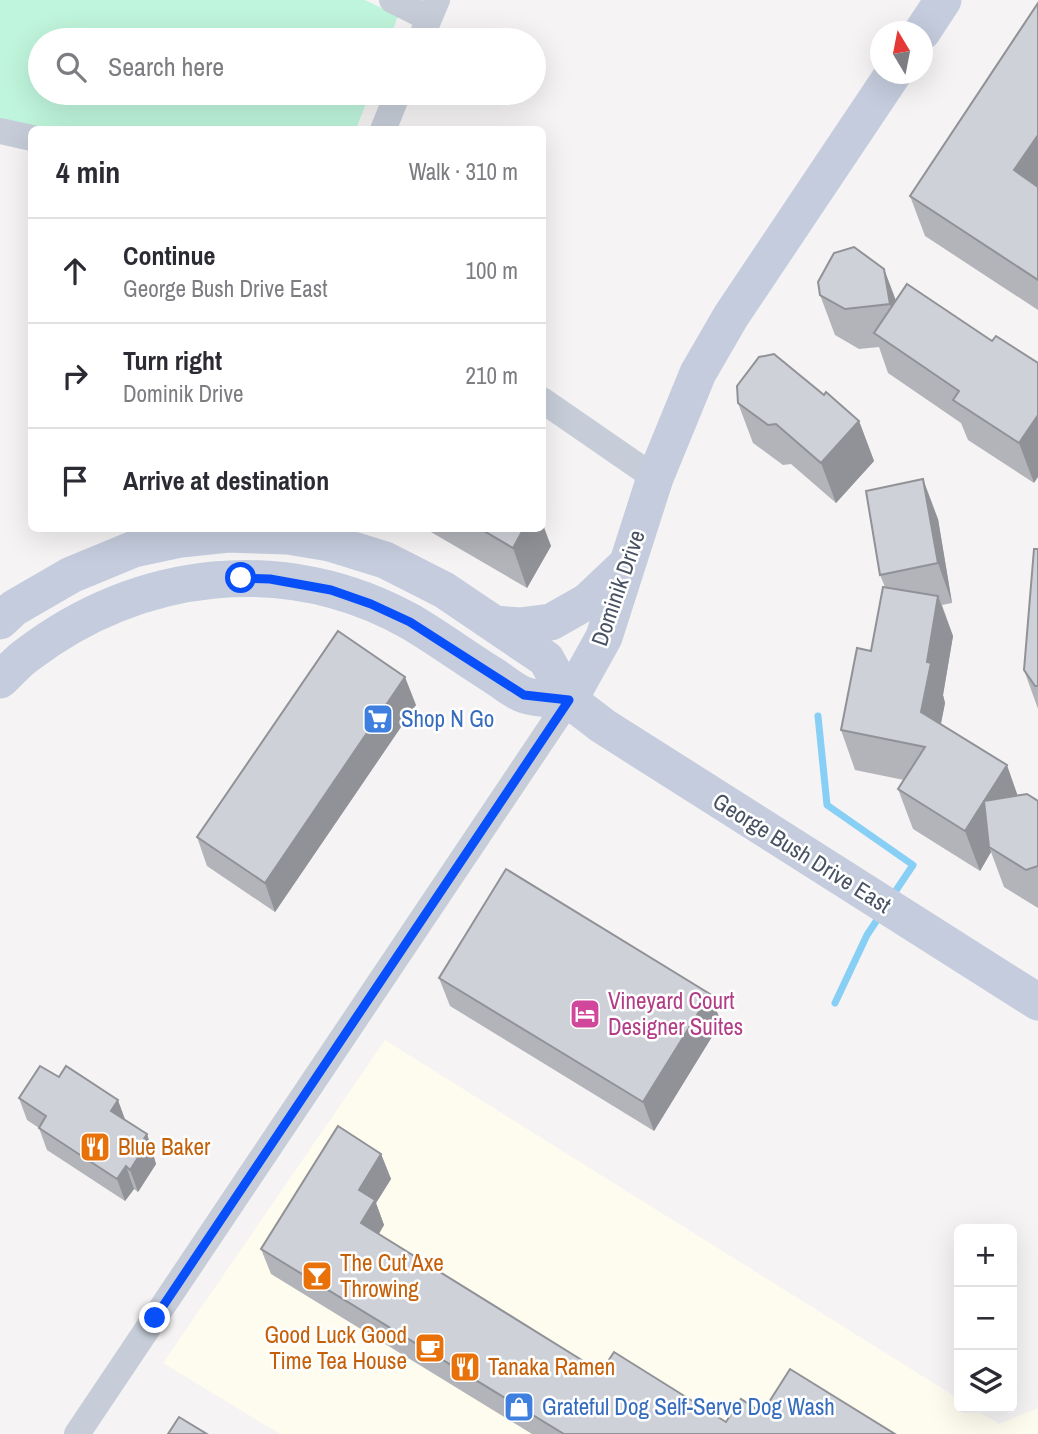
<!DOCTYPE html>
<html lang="en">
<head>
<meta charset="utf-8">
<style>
  body { margin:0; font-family:"Archivo Narrow",sans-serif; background:#f2f2f3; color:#2b2b33 }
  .controls { position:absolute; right:21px; bottom:21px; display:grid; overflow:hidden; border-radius:10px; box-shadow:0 7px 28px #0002 }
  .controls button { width:63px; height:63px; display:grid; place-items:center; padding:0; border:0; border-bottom:2px solid #e1e1e2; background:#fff; color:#2b2b33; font:35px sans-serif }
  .compass { position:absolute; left:870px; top:21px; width:63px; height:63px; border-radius:50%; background:#fff; box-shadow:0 7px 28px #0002; rotate:350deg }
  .stop { position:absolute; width:21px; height:21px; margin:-16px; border:5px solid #084ffa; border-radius:50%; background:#fff }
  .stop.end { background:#084ffa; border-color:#fff; box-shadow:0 2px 7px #0008 }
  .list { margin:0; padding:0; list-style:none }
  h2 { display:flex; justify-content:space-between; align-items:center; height:91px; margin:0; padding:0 28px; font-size:30px }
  h2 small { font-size:23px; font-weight:400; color:#7c7c81 }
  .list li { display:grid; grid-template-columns:46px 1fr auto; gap:21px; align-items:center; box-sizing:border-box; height:105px; padding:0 28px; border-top:2px solid #e1e1e2 }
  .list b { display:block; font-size:26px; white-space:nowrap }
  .list p { margin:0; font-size:23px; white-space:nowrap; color:#7c7c81 }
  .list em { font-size:23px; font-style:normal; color:#7c7c81 }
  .icon { flex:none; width:38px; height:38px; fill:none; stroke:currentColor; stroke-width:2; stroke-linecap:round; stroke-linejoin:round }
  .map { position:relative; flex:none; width:1038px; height:1434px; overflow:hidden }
  .search { position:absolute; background:#fff; box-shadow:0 7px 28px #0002; left:28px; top:28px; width:518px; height:77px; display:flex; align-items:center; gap:18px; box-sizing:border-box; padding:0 24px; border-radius:38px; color:#7c7c81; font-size:26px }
  .panel { position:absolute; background:#fff; box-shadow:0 7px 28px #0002; left:28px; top:126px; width:518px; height:406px; border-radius:10px }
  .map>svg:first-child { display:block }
  .commercial { fill:#fefcee }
  .green { fill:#bff5dc }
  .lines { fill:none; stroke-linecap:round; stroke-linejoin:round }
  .stream { stroke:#88cff6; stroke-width:7 }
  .street { stroke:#c6cdd8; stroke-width:26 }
  .secondary { stroke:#c4ccdd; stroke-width:37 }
  .wall { fill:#b2b4ba }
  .shaded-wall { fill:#919297 }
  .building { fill:#cfd1d8; stroke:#919297; stroke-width:2 }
  .route { stroke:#084ffa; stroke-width:9 }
  .labels { text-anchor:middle; stroke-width:5; stroke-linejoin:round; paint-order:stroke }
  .street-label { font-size:23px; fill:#485263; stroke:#fff }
  .shop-label { font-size:23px; fill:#366cbe; stroke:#fff; text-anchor:start }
  .hotel-label { font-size:23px; fill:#b23c85; stroke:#fff; text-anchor:start }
  .food-label { font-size:23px; fill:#c56008; stroke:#fff; text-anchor:start }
</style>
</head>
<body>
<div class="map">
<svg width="1038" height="1434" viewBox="0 0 1038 1434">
  <rect width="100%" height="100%" fill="#f5f3f3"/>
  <polygon class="commercial" points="385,1040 959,1399 959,1408 973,1408 999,1424 1038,1408 1038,1434 280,1434 163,1363"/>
  <polygon class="green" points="0,0 365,0 398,16 389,40 40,40 40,93 370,93 356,129 32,130 0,126"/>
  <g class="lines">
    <g class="stream">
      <polyline points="818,716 827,805 913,865 891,898"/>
      <polyline points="835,1003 867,935 881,914"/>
    </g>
    <g class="street">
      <polyline points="392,0 428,18"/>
      <polyline points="420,40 437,0"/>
      <polyline points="383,130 398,93"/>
      <polyline points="0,131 32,138"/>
      <polyline points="542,400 655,478"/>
      <polyline points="77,1434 569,700"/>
    </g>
    <g class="secondary">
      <polyline points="922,32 943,0"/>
      <polyline points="0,621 14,608 71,575 134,549 181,539 228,534 288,536 330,543 385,560 444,590 546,659 569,700 603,726 1038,1002"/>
      <polyline points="495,624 520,626 551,622 588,601 626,565"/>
      <path d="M0,680C9,672 17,662 27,655C139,569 286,552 411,622C438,638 464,657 491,674C501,680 511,689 522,694C533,699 556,699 569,700"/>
      <polyline points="569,700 604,637 655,478 698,373 731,316 893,74"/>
    </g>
  </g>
  <g class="wall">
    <polygon points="1038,3 1038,310 925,236 910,196"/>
    <polygon points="884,269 896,301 992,341 1034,483 968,440 961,423 888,373 879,347 859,349 835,335 820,295"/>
    <polygon points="824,395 859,421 874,461 836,503 791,464 783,465 753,443 738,403"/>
    <polygon points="938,519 952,603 942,605 953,636 943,695 945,703 941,724 1018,796 1038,801 1038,908 1004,887 991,852 980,871 913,829 898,789 904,780 855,770 841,730 871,651 885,587 880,575"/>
    <polygon points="424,528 542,528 551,546 527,588"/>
    <polygon points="1038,549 1038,709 1024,670"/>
    <polygon points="416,705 275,912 207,866 197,837"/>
    <polygon points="439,978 710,994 721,1022 654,1131 450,1006"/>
    <polygon points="19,1098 125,1121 147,1134 156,1164 138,1192 134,1189 125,1201 47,1150 39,1128 27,1120"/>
    <polygon points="381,1154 391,1179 376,1203 384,1225 379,1234 601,1372 726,1422 762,1413 895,1434 532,1434 271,1274 261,1249"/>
  </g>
  <g class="shaded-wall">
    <polygon points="1038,135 1038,196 1014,170"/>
    <polygon points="884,269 899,309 905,344 890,304"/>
    <polygon points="1038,415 1038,477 1034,483 1019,443"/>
    <polygon points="859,421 874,461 836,503 821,463"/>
    <polygon points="923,479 938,519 952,603 938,563"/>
    <polygon points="542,522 551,546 527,588 513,548 524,528 542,528"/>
    <polygon points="938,596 953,636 943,695 945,703 935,752 921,712 927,662"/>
    <polygon points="405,677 416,705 275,912 265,883"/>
    <polygon points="1007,765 1021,805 989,847 991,852 980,871 965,831"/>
    <polygon points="710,994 721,1022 654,1131 643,1102"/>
    <polygon points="118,1100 126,1122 111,1111"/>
    <polygon points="147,1134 156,1164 138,1192 130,1170"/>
    <polygon points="381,1154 391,1179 376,1203 384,1225 370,1248 361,1223 359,1190"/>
    <polygon points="126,1166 134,1189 125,1201 117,1179"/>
  </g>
  <g class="building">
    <polygon points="1038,3 1038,135 1014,170 1038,187 1038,280 910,196"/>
    <polygon points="854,247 884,269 890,304 845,309 820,295 818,282 834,253"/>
    <polygon points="907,284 992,341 996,336 1038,363 1038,415 1019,443 953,400 959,391 874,333"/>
    <polygon points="774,354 824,395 826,392 859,421 821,463 776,424 768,425 738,403 737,386 759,357"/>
    <polygon points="923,479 938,563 880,575 866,491"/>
    <polygon points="479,528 524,528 513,548"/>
    <polygon points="1034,549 1038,549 1038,686 1035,686 1024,670"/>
    <polygon points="883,587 938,596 927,662 931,663 921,712 1007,765 965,831 898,789 925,747 841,730 857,648 871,651"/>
    <polygon points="338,631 405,677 265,883 197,837"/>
    <polygon points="1027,794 1038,801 1038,866 1026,870 989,847 984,801"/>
    <polygon points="506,869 710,994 643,1102 439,978"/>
    <polygon points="40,1066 59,1077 66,1066 118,1100 111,1111 147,1134 144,1139 148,1142 130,1170 126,1166 117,1179 39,1128 46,1116 19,1098"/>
    <polygon points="338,1126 381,1154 359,1190 375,1200 361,1223 601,1372 614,1352 726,1422 741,1399 762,1413 790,1369 895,1434 564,1434 261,1249"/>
    <polygon points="179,1417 207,1434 168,1434"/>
  </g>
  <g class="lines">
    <polyline class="route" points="155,1318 569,700 524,695 410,622 371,604 331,590 270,579 241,578"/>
  </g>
  <defs>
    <g id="supermarket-square" transform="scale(1.575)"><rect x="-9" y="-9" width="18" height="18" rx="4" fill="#3f7fe0" stroke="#fff"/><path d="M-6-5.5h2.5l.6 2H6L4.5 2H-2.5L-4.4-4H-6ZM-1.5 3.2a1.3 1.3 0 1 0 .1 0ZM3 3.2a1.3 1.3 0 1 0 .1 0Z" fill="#fff"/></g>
    <g id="hotel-square" transform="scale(1.575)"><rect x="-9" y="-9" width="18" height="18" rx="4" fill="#d1479c" stroke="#fff"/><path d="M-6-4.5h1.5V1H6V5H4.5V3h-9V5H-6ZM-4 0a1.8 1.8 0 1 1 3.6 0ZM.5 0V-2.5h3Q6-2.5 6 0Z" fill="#fff"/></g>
    <g id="restaurant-square" transform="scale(1.575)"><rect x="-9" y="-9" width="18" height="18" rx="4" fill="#e8710a" stroke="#fff"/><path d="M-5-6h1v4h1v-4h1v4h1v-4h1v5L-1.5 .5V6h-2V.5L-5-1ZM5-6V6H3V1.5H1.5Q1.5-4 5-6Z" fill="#fff"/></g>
    <g id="bar-square" transform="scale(1.575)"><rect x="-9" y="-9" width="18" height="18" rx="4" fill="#e8710a" stroke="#fff"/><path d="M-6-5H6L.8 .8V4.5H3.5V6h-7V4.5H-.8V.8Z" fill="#fff"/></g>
    <g id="cafe-square" transform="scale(1.575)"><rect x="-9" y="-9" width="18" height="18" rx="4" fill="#e8710a" stroke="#fff"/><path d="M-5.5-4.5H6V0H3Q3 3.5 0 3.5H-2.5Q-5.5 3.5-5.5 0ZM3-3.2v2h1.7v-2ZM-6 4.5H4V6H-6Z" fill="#fff"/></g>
    <g id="shop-square" transform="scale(1.575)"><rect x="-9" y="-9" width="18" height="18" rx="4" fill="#3f7fe0" stroke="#fff"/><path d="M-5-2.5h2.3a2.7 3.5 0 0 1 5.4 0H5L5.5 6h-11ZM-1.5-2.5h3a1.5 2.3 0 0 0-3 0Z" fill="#fff"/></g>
  </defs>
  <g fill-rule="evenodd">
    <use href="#supermarket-square" x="378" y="719"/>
    <use href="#hotel-square" x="585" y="1014"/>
    <use href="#restaurant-square" x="95" y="1147"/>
    <use href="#bar-square" x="317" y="1276"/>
    <use href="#cafe-square" x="430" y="1348"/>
    <use href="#restaurant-square" x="465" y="1367"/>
    <use href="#shop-square" x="519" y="1407"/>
  </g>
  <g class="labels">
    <g class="street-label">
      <text transform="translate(618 588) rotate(-71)" y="8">Dominik Drive</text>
      <text transform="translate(802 853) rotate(32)" y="8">George Bush Drive East</text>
    </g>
    <g class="shop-label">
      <text x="401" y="727">Shop N Go</text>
      <text x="542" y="1415">Grateful Dog Self-Serve Dog Wash</text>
    </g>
    <g class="hotel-label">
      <text x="608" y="1009">Vineyard Court<tspan x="608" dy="26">Designer Suites</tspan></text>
    </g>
    <g class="food-label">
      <text x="118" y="1155">Blue Baker</text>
      <text x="340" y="1271">The Cut Axe<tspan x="340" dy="26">Throwing</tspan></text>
      <text x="407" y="1343" text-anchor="end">Good Luck Good<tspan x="407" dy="26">Time Tea House</tspan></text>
      <text x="488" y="1375">Tanaka Ramen</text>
    </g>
  </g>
</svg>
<div class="controls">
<button>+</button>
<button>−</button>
<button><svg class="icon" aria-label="layers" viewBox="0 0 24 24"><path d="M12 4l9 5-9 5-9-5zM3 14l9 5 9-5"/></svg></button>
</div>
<svg class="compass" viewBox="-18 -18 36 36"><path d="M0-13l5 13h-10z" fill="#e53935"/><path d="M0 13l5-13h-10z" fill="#7c7c81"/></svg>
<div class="stop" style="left:241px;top:578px"></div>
<div class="stop end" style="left:155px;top:1318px"></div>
<div class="search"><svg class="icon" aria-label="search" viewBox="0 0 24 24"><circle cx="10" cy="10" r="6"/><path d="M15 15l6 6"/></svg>Search here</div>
<section class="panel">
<h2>4 min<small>Walk · 310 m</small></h2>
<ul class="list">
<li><svg class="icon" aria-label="ahead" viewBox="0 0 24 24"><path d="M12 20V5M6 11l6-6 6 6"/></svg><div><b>Continue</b><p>George Bush Drive East</p></div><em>100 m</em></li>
<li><svg class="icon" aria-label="right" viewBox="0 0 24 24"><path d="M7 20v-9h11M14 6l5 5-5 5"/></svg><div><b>Turn right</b><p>Dominik Drive</p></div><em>210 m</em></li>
<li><svg class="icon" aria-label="arrive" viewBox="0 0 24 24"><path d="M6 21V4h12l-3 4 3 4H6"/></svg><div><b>Arrive at destination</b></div></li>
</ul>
</section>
</div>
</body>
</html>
